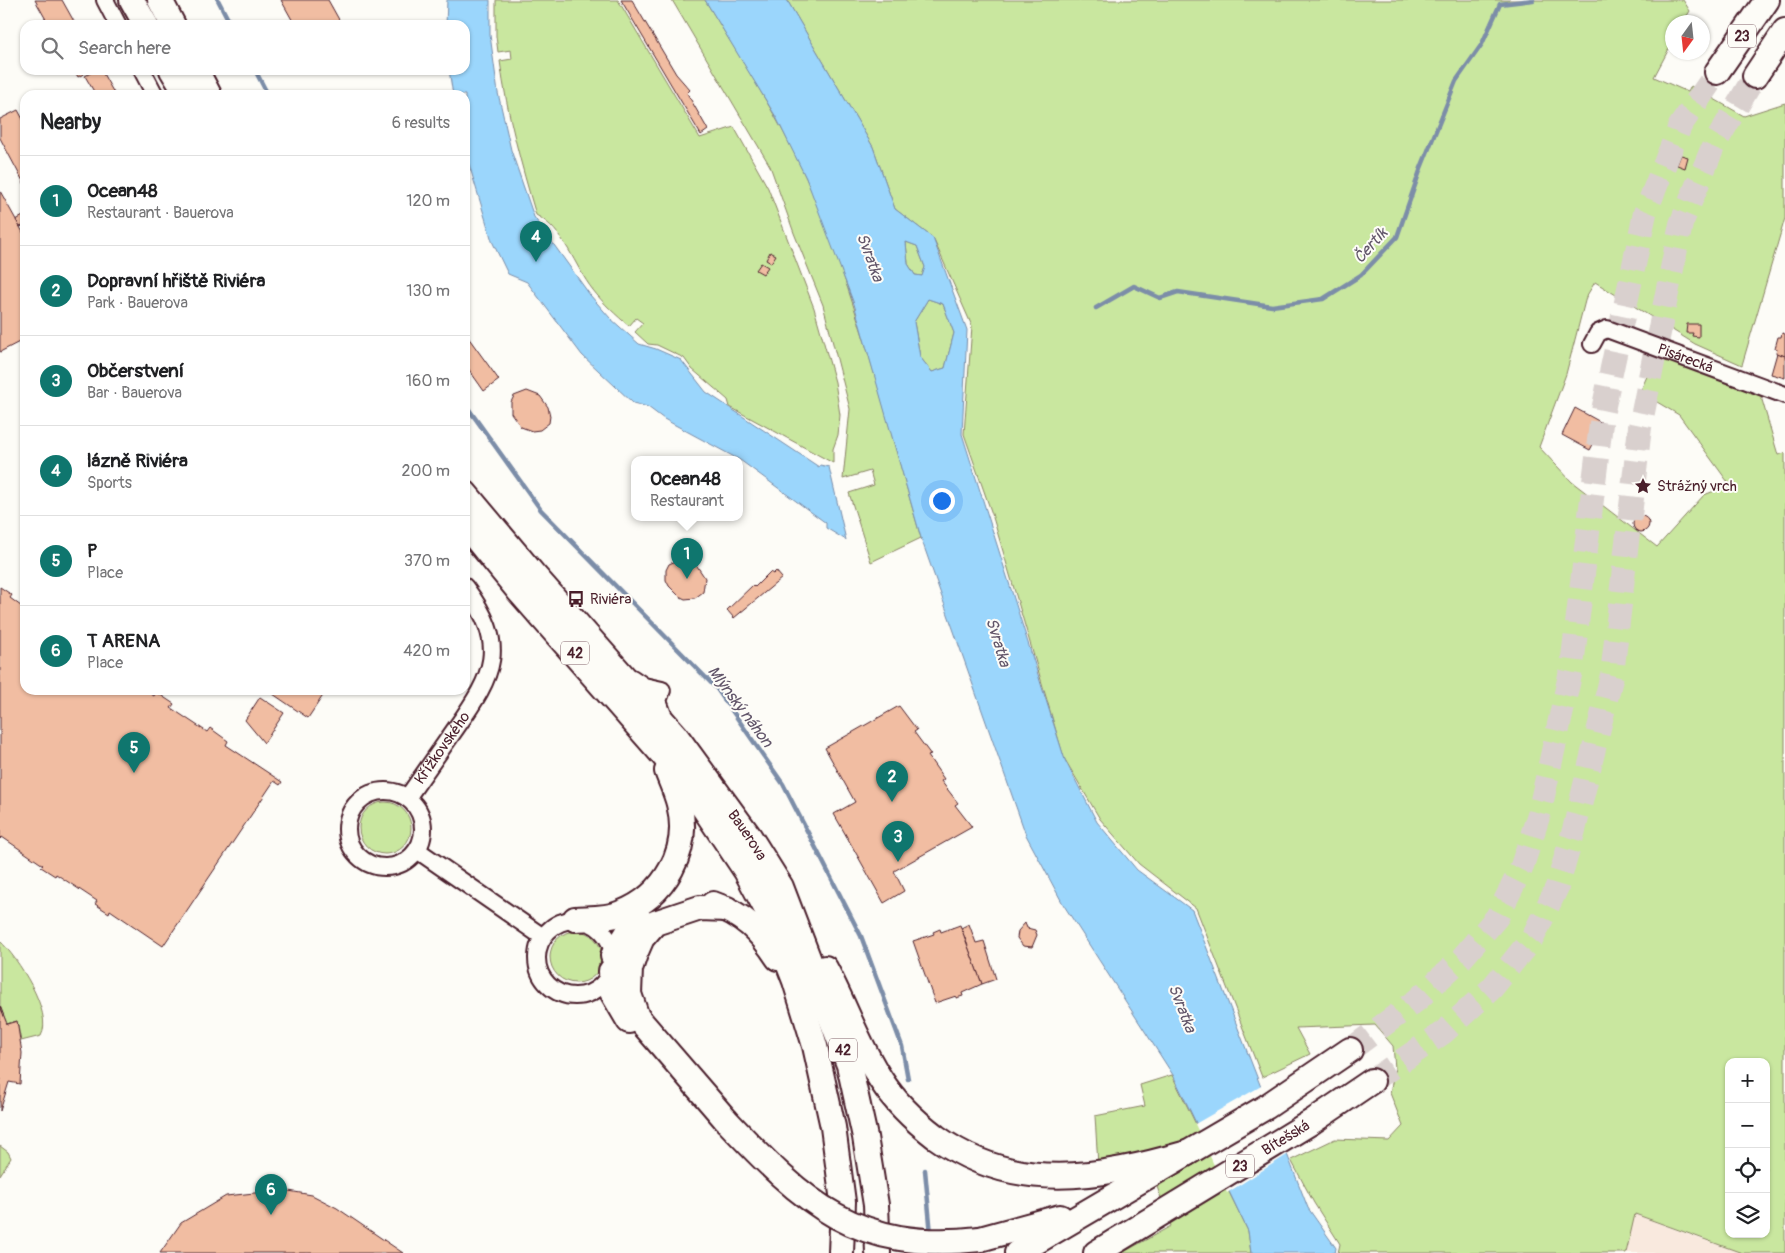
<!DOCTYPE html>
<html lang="en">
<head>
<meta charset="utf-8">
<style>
  body { margin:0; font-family:Pangolin,sans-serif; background:#f6f6f6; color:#202124 }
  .controls { position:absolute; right:15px; bottom:15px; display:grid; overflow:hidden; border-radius:10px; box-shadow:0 1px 4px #0004 }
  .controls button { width:45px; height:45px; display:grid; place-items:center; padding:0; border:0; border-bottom:1px solid #e0e0e0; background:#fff; color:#202124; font:25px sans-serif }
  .compass { position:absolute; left:1665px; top:15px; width:45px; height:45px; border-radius:50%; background:#fff; box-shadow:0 1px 4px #0004; rotate:195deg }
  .you { position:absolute; left:941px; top:500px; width:18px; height:18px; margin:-12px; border:4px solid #fff; border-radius:50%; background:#1a73e8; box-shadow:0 0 0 8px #1a73e833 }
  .badge { display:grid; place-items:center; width:32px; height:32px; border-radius:50%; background:#0f766e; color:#fff; font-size:16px; font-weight:700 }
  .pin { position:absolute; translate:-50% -41px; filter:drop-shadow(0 1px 2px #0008) }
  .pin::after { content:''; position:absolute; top:26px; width:18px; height:15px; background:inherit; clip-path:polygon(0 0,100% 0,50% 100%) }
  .popup { position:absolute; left:631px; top:456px; width:112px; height:65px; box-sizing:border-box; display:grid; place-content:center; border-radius:10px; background:#fff; filter:drop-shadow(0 1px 4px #0005); font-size:16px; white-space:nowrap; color:#757577 }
  .popup b { font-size:19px; color:#202124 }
  .popup::after { content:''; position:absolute; left:50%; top:100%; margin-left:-10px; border:10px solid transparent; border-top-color:#fff }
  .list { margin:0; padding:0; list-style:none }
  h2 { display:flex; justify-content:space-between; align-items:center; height:65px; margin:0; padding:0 20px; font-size:21px }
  h2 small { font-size:16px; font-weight:400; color:#757577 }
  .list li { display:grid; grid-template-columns:32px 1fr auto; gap:15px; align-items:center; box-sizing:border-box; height:90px; padding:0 20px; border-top:1px solid #e0e0e0 }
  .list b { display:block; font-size:19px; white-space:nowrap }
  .list p { margin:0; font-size:16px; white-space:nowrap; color:#757577 }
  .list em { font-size:16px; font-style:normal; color:#757577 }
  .icon { flex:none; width:28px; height:28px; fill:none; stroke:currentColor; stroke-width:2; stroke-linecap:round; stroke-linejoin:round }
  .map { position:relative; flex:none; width:1785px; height:1253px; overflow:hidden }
  .search { position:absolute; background:#fff; box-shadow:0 1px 4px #0004; left:20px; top:20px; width:450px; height:55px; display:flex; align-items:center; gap:12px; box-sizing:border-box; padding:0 18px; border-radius:15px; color:#757577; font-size:19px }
  .panel { position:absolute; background:#fff; box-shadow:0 1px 4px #0004; left:20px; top:90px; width:450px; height:605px; border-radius:15px }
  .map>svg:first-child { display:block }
  .built { fill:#f9e9de }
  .green { fill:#c9e79f; stroke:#8a8365; fill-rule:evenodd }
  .water { fill:#9bd6fc; stroke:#7b8da8; fill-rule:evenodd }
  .pier { fill:#fdfcf7 }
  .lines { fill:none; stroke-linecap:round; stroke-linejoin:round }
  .stream { stroke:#7b8da8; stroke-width:4.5 }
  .building { fill:#f1bda2; stroke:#4a1f2b }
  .highway-tunnel { stroke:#d9d0ce; stroke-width:24; stroke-dasharray:24 12; stroke-linecap:butt }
  .minor-casing { stroke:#4a1f2b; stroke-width:20 }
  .highway-casing { stroke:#4a1f2b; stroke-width:28 }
  .minor { stroke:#fdfcf7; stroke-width:16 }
  .highway { stroke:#fdfcf7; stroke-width:24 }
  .highway-bridge-casing { stroke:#4a1f2b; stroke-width:28; stroke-linecap:butt }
  .highway-bridge { stroke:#fdfcf7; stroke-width:24 }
  .labels { text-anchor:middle; stroke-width:4; stroke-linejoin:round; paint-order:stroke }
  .shield { fill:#fdfcf7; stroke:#806168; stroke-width:1 }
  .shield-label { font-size:14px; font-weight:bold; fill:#4a1f2b }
  .street-label { font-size:15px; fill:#4a1f2b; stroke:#fdfcf7 }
  .poi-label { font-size:15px; fill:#4a1f2b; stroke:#fdfcf7; text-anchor:start }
  .water-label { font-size:16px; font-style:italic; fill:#62566a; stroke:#fdfcf7 }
</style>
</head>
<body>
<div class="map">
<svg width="1785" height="1253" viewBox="0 0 1785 1253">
  <rect width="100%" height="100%" fill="#fdfcf7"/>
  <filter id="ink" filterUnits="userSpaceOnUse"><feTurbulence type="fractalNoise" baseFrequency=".02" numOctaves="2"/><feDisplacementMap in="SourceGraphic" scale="10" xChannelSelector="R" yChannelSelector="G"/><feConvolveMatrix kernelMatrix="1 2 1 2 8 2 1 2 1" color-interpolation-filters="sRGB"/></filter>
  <g filter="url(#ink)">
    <polygon class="built" points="1634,1214 1701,1239 1742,1253 1626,1253"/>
    <g class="green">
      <path d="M496,0H618L700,138L734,127L768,188L814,308L835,382L840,415L838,435L833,449V463L730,407L728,400L692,369L684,358L657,345L648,344L635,332L643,323L636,318L629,326C616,315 603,303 593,290C574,266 565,230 536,215C521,164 507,114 500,61L512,59L511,50L498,52L496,36Z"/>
      <path d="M672,0H705C740,58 778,115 806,178C856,294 886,417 921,538L871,562L849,493L874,485L870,471L843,479L850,409L823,305L794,233L770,166Z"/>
      <path d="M787,0H1683L1690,11L1683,22H1672V43L1654,77L1688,92L1691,86L1744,116L1785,103V218L1742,365L1695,344L1595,282L1586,297L1566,374L1539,447L1572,482L1657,547L1704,495L1730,485L1679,415L1640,392L1657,354L1760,393L1778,455L1785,453V1253H1742L1635,1214L1626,1253H1338L1340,1244L1314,1203L1291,1160L1335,1139L1389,1141L1403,1126L1390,1093L1395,1068L1393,1046L1375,1025L1296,1028L1310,1054L1262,1077L1196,908L1139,864L1100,819L1064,758L992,514L964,434L972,326L933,238L895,209L873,147ZM1729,1062H1766V1234H1729Z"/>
      <polygon points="906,242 917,246 925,267 922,276 915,275 908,264"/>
      <polygon points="928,299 943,304 954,333 945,368 932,372 920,357 914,322"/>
      <circle cx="385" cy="828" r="26"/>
      <circle cx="576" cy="957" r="26"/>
      <path d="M0,941C17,957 54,1013 41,1036L21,1041L17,1021L7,1024L0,1006Z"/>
      <polygon points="1172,1075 1248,1231 1251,1253 1122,1253 1171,1226 1145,1153 1098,1165 1095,1116 1145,1106 1140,1085"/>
      <polygon points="0,1146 8,1152 11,1158 0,1175"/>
    </g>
    <g class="water">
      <polygon points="447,0 490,0 490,35 498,93 511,150 534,217 590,295 610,318 639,344 656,349 681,360 706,392 819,467 820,465 829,467 846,540 826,528 826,523 740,460 664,419 648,407 633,403 582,355 527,282 508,274 492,241 465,151 465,95 453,95 449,70 465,70 465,25 446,25"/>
      <path d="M705,0H787L873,147L895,209L933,238L967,330L962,434L1065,760L1097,822L1137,870L1192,910L1308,1208L1336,1248L1335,1253H1251L1248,1231L1173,1075L1063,904L1026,835L921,538L854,304L827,233L806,178L776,117ZM906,242L917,246L925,267L922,276L915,275L908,264ZM928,299L943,304L954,333L945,368L932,372L920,357L914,322Z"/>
    </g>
    <polygon class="pier" points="1263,1085 1290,1153 1227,1193 1195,1124"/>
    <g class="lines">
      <g class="stream">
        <polyline points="218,0 231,25"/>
        <polyline points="255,70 268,95"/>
        <polyline points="1096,308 1134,286 1160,298 1178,292 1272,306 1323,299 1361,275 1397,237 1421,168 1456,81 1482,44 1500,4 1533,0"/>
        <polyline points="465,404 541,510 717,689 783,784 861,936 902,1046 908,1079"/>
        <polyline points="925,1170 931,1234"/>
      </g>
    </g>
    <g class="building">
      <polygon points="35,0 62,0 76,25 49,25"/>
      <polygon points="281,0 328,0 342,25 295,25"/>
      <polygon points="621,0 632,0 676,74 690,90 687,93 708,130 701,135"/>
      <polygon points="74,70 91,70 78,77"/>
      <polygon points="96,70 101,70 115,95 96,95 85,76"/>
      <polygon points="18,110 25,123 25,185 0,138 0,119"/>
      <polygon points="1681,155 1688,157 1685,168 1677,165"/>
      <polygon points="0,191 25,236 25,339 0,352"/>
      <polygon points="25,215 25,225 20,227 16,220"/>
      <polygon points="770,252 776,255 771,263 766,260"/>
      <polygon points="761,263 768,267 763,274 756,270"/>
      <polygon points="1687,324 1699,324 1699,337 1692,336 1693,333 1686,333"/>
      <polygon points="465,333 499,380 484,391 465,364"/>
      <polygon points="1782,333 1785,334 1785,356 1776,353 1777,349 1775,348 1778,337 1781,337"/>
      <polygon points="1777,353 1785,356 1785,378 1771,374"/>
      <polygon points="527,391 540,396 548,407 550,416 549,423 540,430 532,431 521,427 511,413 511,402 514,396"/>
      <polygon points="1575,408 1604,424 1590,450 1562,435"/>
      <circle cx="1641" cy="524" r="8"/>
      <polygon points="683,558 695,563 705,578 703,592 695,598 685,599 679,596 669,586 666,580 666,570 669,564"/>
      <polygon points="776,571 782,578 734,618 727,610 753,585 755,587 770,572 773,574"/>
      <polygon points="0,587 12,595 10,598 25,609 25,690 145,690 154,696 156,692 174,704 171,708 207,732 210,728 228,741 226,745 282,782 280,785 274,781 163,946 110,910 109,913 95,904 97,901 56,874 55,876 41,867 43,865 2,837 0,839"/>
      <polygon points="276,690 318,690 324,694 308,718 273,694"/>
      <polygon points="260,697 284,713 264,743 245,720"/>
      <polygon points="899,706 917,730 914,732 931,755 928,756 944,779 941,781 958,803 955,805 972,827 894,871 904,891 884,903 834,814 855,802 825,748"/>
      <polygon points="1025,923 1027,928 1035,930 1037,935 1032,947 1023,946 1017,938 1018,931"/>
      <polygon points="969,924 976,943 984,941 996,979 982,984 961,928"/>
      <polygon points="960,925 982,984 962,993 963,996 956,998 956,996 935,1003 913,941 934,934 933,932 940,929 941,932"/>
      <polygon points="0,1006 7,1024 17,1021 22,1053 20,1084 9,1082 0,1111"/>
      <polygon points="283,1190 312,1195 337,1208 403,1253 160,1253 181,1223 226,1196"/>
    </g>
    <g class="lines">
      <g class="highway-tunnel">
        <polyline points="1350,1050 1417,1000 1462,958 1497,917 1521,869 1539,814 1572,666 1602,415 1645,213 1680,126 1717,72"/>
        <polyline points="1372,1081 1444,1032 1492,988 1533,937 1557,887 1574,830 1612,675 1640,427 1681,224 1713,147 1755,76"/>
      </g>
      <g class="minor-casing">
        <g id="minor">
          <polyline points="105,0 118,25"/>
          <polyline points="142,70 155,95"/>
          <path id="s1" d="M1592,344L1598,333L1607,329L1785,395"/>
          <polyline points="632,678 644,686 662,690 658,701 664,717"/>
          <circle cx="385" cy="829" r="38"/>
          <path id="s2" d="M407,798C423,775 439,752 456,728C494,674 509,646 465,587"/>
          <polyline points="417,850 543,937"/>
          <circle cx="575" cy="958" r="38"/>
        </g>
      </g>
      <g class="highway-casing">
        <g id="highway">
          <polyline points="132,0 146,25"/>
          <polyline points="160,0 173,25"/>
          <polyline points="172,70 187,95"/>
          <polyline points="196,70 209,95"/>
          <polyline points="1717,72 1767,0"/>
          <polyline points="1755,76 1785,31"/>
          <path id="s3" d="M465,493L533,574L676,736L749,836L781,887L849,1065L865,1137L876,1205L878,1253"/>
          <polyline points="465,525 518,590 685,780 746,871 769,914 795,981 815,1046 833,1127 843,1202 841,1253"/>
          <path d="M713,904C743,914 761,932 778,958"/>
          <path d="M575,919C591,918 607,919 621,913C665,896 691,850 679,804C676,792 671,782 667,771"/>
          <polyline points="613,956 627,934 640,920"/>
          <path d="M825,968C845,1005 858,1045 881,1080C895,1102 915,1121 936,1137C1015,1194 1100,1178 1187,1153"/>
          <polyline points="611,971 612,992 629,1021"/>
          <polyline points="726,1120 637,1017 629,994 630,969 635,954 642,938 655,923 700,908 727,909"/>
          <polyline points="980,1239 1060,1217"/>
          <polyline points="1017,1253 1266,1107 1350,1050"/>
          <path id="s4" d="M1096,1253L1313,1121L1372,1081"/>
        </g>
      </g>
      <use href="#minor" class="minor"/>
      <use href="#highway" class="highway"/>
      <g class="highway-bridge-casing">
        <path id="highway-bridge" d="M726,1120C804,1203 857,1253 980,1239"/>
      </g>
      <use href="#highway-bridge" class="highway-bridge"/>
    </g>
  </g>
  <defs>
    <g id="sight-bare" transform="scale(1.35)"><path d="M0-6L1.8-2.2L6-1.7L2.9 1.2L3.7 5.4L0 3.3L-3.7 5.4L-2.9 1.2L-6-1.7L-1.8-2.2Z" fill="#4a1f2b" stroke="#fdfcf7" stroke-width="2.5" paint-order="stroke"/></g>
    <g id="bus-bare" transform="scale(1.35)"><path d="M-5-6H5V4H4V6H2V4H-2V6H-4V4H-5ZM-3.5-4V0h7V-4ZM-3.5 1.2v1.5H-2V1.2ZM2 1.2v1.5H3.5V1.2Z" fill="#4a1f2b" stroke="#fdfcf7" stroke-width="2.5" paint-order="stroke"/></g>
  </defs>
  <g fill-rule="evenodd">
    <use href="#sight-bare" x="1643" y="486"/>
    <use href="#bus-bare" x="576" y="599"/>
  </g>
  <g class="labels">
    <g class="shield">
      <rect x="1728" y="24.5" width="28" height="23" rx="4"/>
      <rect x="561" y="641.5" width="28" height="23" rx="4"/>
      <rect x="829" y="1038.5" width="28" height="23" rx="4"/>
      <rect x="1226" y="1154.5" width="28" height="23" rx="4"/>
    </g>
    <g class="shield-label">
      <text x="1742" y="41">23</text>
      <text x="575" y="658">42</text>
      <text x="843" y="1055">42</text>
      <text x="1240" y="1171">23</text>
    </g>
    <g class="street-label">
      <text dy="5" stroke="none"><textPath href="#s1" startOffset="106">Pisárecká</textPath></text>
      <text dy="5" stroke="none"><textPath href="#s2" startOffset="61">Křížkovského</textPath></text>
      <text dy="5" stroke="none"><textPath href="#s3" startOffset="444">Bauerova</textPath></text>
      <text dy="5" stroke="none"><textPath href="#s4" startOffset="222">Bítešská</textPath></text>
    </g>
    <g class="poi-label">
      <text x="1657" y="491">Strážný vrch</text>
      <text x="590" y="604">Riviéra</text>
    </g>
    <g class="water-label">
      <text transform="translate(1370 245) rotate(-48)" y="6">Čertík</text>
      <text transform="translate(871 257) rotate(70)" y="6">Svratka</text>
      <text transform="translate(999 642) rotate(73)" y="6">Svratka</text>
      <text transform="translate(741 706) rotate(53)" y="6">Mlýnský náhon</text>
      <text transform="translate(1183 1008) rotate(69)" y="6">Svratka</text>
    </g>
  </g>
</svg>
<div class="controls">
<button>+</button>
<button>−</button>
<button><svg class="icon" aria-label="locate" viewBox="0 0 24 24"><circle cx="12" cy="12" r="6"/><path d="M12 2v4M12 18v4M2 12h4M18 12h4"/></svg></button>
<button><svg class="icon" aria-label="layers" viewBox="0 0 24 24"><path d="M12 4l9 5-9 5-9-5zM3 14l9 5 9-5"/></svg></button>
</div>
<svg class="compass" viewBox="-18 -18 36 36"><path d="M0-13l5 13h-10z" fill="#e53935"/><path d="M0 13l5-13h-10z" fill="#757577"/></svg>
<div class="you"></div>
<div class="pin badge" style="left:687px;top:579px">1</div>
<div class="popup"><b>Ocean48</b>Restaurant</div>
<div class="pin badge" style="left:892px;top:802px">2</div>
<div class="pin badge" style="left:898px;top:862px">3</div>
<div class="pin badge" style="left:536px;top:262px">4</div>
<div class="pin badge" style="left:134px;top:773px">5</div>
<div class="pin badge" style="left:271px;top:1215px">6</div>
<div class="search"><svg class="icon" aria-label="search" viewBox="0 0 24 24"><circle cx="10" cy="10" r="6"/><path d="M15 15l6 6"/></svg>Search here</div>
<section class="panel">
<h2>Nearby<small>6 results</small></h2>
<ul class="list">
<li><span class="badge">1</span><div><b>Ocean48</b><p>Restaurant · Bauerova</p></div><em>120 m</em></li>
<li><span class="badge">2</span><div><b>Dopravní hřiště Riviéra</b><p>Park · Bauerova</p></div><em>130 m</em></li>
<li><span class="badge">3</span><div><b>Občerstvení</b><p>Bar · Bauerova</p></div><em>160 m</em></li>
<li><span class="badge">4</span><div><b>lázně Riviéra</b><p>Sports</p></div><em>200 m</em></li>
<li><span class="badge">5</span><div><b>P</b><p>Place</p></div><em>370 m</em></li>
<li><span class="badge">6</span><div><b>T ARENA</b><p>Place</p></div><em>420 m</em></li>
</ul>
</section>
</div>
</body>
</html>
